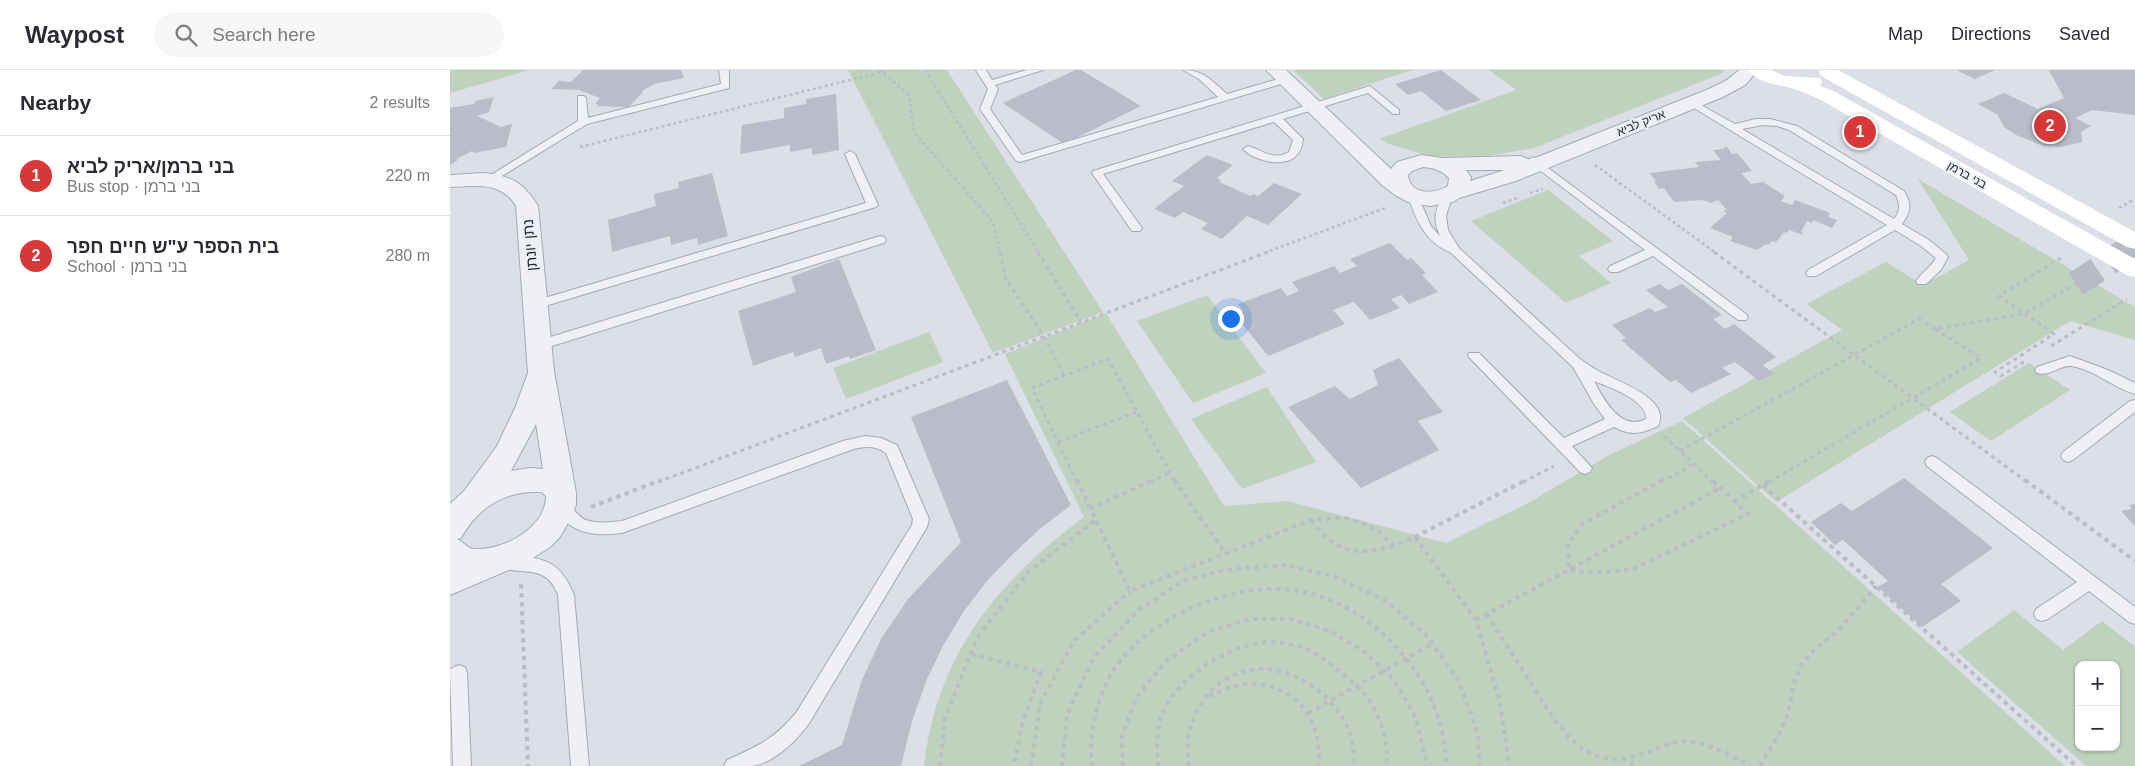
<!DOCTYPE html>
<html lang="en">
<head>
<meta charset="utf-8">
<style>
  body { margin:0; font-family:Arial,Heebo,sans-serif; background:#f7f7f7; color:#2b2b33 }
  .controls { position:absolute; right:15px; bottom:15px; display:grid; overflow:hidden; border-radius:10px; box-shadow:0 1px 4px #0004 }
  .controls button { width:45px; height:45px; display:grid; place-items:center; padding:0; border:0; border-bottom:1px solid #e1e1e2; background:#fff; color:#2b2b33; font:25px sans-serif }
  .you { position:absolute; left:780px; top:248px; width:18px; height:18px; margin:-12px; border:4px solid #fff; border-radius:50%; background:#1a73e8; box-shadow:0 0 0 8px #1a73e833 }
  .badge { display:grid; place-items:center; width:32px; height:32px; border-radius:50%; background:#d63838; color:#fff; font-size:16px; font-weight:700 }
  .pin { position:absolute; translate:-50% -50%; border:2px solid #fff; box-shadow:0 1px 5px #0006 }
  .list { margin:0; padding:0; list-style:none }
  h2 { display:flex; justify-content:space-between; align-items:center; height:65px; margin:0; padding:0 20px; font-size:21px }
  h2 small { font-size:16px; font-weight:400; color:#7c7c81 }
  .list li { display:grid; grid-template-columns:32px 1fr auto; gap:15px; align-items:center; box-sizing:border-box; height:80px; padding:0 20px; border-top:1px solid #e1e1e2 }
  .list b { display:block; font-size:19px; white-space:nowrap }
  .list p { margin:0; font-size:16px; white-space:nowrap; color:#7c7c81 }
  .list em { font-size:16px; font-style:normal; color:#7c7c81 }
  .icon { flex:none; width:28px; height:28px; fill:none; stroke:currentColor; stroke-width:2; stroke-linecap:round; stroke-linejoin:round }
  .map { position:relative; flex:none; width:1685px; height:696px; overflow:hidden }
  header { display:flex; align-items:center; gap:30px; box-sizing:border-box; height:70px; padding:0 25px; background:#fff; border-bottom:1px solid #e1e1e2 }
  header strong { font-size:24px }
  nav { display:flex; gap:28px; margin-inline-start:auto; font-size:18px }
  .search { width:350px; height:45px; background:#f7f7f7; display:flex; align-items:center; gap:12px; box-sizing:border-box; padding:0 18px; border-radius:28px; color:#7c7c81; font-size:19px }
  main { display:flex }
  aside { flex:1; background:#fff }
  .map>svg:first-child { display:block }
  .green { fill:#bfd2bd; fill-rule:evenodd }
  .building { fill:#b9bdca }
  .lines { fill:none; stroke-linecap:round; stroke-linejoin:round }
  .street-tunnel-far1 { stroke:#b7bbc5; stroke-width:21; stroke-dasharray:21 11; stroke-linecap:butt }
  .street-tunnel { stroke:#b7bbc5; stroke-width:26; stroke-dasharray:26 13; stroke-linecap:butt }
  .lane-casing { stroke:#a5a9b5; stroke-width:2 }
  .street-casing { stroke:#a5a9b5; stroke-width:2 }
  .path-far2 { stroke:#babdc6; stroke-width:2.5; stroke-dasharray:3 3; stroke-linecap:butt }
  .path-far1 { stroke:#babdc6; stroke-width:3; stroke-dasharray:4 4; stroke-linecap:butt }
  .path { stroke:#babdc6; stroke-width:4; stroke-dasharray:4.5 4.5; stroke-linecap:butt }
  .lane { fill:#eff0f6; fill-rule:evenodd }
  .street { fill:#eff0f6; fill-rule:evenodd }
  .secondary { fill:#fff; fill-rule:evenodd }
  .labels { text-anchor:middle; stroke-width:4; stroke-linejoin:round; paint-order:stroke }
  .far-street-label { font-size:12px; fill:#252b3f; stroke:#eceef5 }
  .street-label { font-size:15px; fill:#252b3f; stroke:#eceef5 }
</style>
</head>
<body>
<header>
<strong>Waypost</strong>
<div class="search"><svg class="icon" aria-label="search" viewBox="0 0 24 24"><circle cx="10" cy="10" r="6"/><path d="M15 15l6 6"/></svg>Search here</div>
<nav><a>Map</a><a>Directions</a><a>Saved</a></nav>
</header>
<main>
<aside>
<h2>Nearby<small>2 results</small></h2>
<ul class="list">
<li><span class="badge">1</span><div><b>בני ברמן/אריק לביא</b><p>Bus stop · בני ברמן</p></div><em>220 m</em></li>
<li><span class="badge">2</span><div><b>בית הספר ע&quot;ש חיים חפר</b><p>School · בני ברמן</p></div><em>280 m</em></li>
</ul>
</aside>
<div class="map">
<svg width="1685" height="696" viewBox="0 0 1685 696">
  <rect width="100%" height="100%" fill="#dcdfe7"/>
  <g class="green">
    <polygon points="0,0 80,0 0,23"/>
    <polygon points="398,0 497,0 653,242 543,283"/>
    <polygon points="843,0 962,0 874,29"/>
    <polygon points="1039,0 1274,0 1273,3 1084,78 1032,87 979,86 939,74 929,69 1066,20"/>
    <polygon points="1468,109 1685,237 1685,270 1620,251 1326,432 1233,348 1392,260 1356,234 1436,192 1473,215 1519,190"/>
    <polygon points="1098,120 1163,171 1129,186 1161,213 1116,233 1021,151"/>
    <polygon points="757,225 816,303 743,333 687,251"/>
    <path d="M656,243L774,436L837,431L996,473L1080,432L1159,385L1232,351L1615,696H474C487,584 547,512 634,447L555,284Z"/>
    <polygon points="479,262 493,292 396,329 383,298"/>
    <polygon points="1579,293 1620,320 1541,371 1500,342"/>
    <polygon points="817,317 866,392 792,419 741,349"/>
    <path d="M1564,540L1613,580L1652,551L1685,577V696H1636L1507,582ZM1629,595H1666V677H1629Z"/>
  </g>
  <g class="building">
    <polygon points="133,0 231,0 234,8 204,14 192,21 193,22 179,37 146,36 149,34 145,34 150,28 129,20 101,19 109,11 121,12"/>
    <polygon points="626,0 631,0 691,36 614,74 553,33"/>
    <polygon points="991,0 1031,30 996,41 971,21 958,25 945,14"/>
    <polygon points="1506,0 1545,0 1525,9"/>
    <polygon points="1599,0 1685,0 1685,45 1642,40 1625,48 1641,56 1631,62 1632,72 1611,77 1594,76 1566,65 1554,57 1547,44 1528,34 1554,23 1588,39 1614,28"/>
    <polygon points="386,24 389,80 362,85 362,78 340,82 340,75 290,84 292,55 334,48 334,38 356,34 356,29"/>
    <polygon points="44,27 39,42 27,46 51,57 62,54 56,77 24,83 22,81 6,89 8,90 0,95 0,38 24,34 25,31"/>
    <polygon points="1273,77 1277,77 1282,84 1287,83 1302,101 1291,103 1301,114 1313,112 1335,126 1331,131 1342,135 1345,130 1380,143 1378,147 1387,150 1382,158 1363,150 1362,153 1357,151 1351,162 1354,165 1339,160 1336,163 1334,162 1326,172 1322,171 1318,175 1316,174 1307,180 1280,171 1283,167 1260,158 1277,143 1273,141 1277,140 1268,130 1261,133 1252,130 1224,132 1214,118 1209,119 1204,111 1206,111 1200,103 1249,97 1245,92 1271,90 1263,80 1275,79"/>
    <polygon points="757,85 783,95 767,108 771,110 769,112 801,126 803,124 808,126 824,113 852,124 818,155 797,146 772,169 751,159 758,153 733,142 725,148 704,139 734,116 722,111"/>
    <polygon points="262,103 278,166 248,175 247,168 221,175 220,166 162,182 158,150 206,136 204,124 229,118 228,112"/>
    <polygon points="940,173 957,190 961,188 976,203 972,205 988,222 959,234 951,225 941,229 950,238 920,250 904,232 883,240 895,254 818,286 785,245 794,242 788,234 831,218 837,226 849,221 842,212 884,196 890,203 907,196 900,189"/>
    <polygon points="389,189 426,280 400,289 399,286 376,294 371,278 345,287 343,282 303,296 288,241 346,222 341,207"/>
    <polygon points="1210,214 1218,220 1232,214 1272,245 1263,249 1275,259 1284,254 1326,287 1313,295 1324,304 1309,311 1285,292 1272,298 1281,304 1241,323 1226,310 1220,312 1171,270 1176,268 1162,255 1200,238 1205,242 1218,237 1196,220"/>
    <polygon points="949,288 993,342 968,351 989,380 911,418 838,337 885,316 900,329 928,315 923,300"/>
    <polygon points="557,310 621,435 591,458 563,484 537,511 514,541 494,574 477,609 463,648 451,696 349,696 392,675 412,610 431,569 458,529 511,472 461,347"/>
    <polygon points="1454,408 1543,478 1491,514 1511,531 1472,557 1428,517 1438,511 1393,470 1385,475 1361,452 1391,433 1402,441"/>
    <polygon points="1685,434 1685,456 1671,441 1682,439 1679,435"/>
  </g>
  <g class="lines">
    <polyline class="street-tunnel-far1" points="1672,183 1685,175"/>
    <polyline class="street-tunnel" points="1626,214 1674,182"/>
    <g class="lane-casing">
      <g id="lane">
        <polygon points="269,0 279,0 279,18 137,54 42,112 34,112 33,110 128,51 128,26 134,26 136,28 138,48 271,14"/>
        <path d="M526,0H536L542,10L577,0H593L545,15L548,19L540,39L572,85L768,27L749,9L733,0C754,0 762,11 777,24L835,7L840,10L838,12L570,92L566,91L530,39L538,19Z"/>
        <path d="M920,16L949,40V44H943L918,23L833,49L853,69C852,76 851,82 845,87C832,98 803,90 793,79L798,76C812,80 823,91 839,82L843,70L824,52L653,104L692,158L690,161H682L642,103L643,101Z"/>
        <path d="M1242,30L1285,54L1306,49H1320L1347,56L1454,121C1462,134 1461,142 1452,154L1479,170L1496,184L1498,187L1491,200L1476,214H1468L1466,211C1472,202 1481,197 1486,188L1471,176L1445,160L1366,206H1358L1356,203L1358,200L1437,155L1239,35V31ZM1313,55L1327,56L1339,60L1446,125C1450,134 1451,141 1444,149L1292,59Z"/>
        <polygon points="400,81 405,84 428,135 426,137 85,239 79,235 81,232 416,133 395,84"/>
        <polygon points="1083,87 1296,244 1298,247 1296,250 1288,250 1203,186 1168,202 1160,202 1158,199 1160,196 1195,180 1079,92 1078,90"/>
        <path d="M1000,122L1005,125L1000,133L996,146L998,160L1009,178L1130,289C1137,294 1143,298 1150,302C1167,311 1222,329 1208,356C1191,364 1181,366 1164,357L1122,376L1142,398L1140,402L1135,404L1130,402L1018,286L1019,283H1029L1114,368L1155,349L1144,334L1123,297L1000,182C975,172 966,150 958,126L959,124H967L981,156L990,166C982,149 985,137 996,123ZM1144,311C1159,317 1197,330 1196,349C1171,362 1154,330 1144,311Z"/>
        <polygon points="430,166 434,167 436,170 434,173 89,280 84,278 83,275 84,272"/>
        <path d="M1620,286L1658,300L1685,313V324C1664,318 1643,299 1621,296C1610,295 1599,307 1587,303L1585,300L1587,297Z"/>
        <polygon points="1685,330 1685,342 1623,390 1618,392 1613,390 1611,386 1613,382 1680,331"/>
        <path d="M415,366L431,368L447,375L479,449L477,457L358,655C345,672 324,693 302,696C293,696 283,696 274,696L277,690C309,675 322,671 346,643L462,455L463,449L436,383C425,375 414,376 401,380L172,463C143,467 117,463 104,435L106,431C119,426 124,446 136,450C147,454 160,452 172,451L393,371Z"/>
        <polygon points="1482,386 1487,388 1685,537 1685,554 1679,552 1639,521 1598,549 1592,551 1586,549 1584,544 1586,539 1627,512 1477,396 1475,392 1477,388"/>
        <path d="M54,485C90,488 109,487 124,525L139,696H121L108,525C96,493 73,506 48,497L46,492L48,487Z"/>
        <polygon points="9,595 15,597 17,603 21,696 3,696 0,599"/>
      </g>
    </g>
    <g class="street-casing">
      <g id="street">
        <path d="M816,0H836L941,99L947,92L971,85L993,88L1071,86L1080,90L1259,19L1277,10L1289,0H1308L1295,15L1273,27L1066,111L1009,128L1003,132L980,136L958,132L945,125L932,115ZM973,97C984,98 991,100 999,108L998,116C985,124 960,126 958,105L962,101ZM1016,100H1055L1020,111L1021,107Z"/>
        <path d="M34,103C62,106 73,112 88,136L104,301L126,423V435L121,448L110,467L100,477L75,493L0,525V434L14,421L47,376L65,338L78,303L66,136C51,111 26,116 0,117V105ZM86,354L93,399L80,398L61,401ZM80,422H91L96,426C96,458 53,481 24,479C16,478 14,472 7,469L11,468C26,441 49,424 80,422Z"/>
      </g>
    </g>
    <g class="path-far2">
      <polyline points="429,0 459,25 464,62 543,152 550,183"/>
      <polyline points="475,0 589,183"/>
      <polyline points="130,77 440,0"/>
      <polyline points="1145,95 1266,183"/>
      <polyline points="1080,123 1093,119"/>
      <polyline points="1053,133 1067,128"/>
      <polyline points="1669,138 1685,129"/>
      <polyline points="814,183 938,137"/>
    </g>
    <g class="path-far1">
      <polyline points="550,182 556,209 594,266 614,306"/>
      <polyline points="588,182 631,252"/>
      <polyline points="1264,182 1577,412"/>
      <polyline points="1601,276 1677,229"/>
      <polyline points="1574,292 1551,306 1545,302 1604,264 1549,226 1611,188"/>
      <polyline points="1214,366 1263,412"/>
      <polyline points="608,372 686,342"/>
      <polyline points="1230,381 1469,249 1485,259"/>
      <polyline points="208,412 818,182"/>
      <polyline points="627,412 582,318 658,289 725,412"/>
      <polyline points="700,412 719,403"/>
      <polyline points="1073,412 1104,396"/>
      <polyline points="1211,412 1244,394"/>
      <polyline points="1319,412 1531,288 1485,259 1573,244 1626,214"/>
    </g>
    <g class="path">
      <polyline points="627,410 680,521 861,450 894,448 913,453 929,462 944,476 965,467 1026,550 1050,633 1059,696"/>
      <polyline points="724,410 775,483"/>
      <polyline points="1213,410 1132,454 1118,474 1119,500 1145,503 1183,499 1298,444 1262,410"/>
      <polyline points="1575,410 1685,491"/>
      <polyline points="1313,415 1626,696"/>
      <polyline points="1284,432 1321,410"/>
      <polyline points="141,437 211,410"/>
      <polyline points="640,439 703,410"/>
      <path d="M861,450C886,483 905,486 944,476"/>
      <polyline points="965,467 1076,410"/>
      <polyline points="71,514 78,696"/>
      <path d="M1037,544C1051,567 1066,589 1080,612C1102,645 1124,692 1171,689C1188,687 1203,680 1219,674C1248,664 1275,684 1301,696"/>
      <polyline points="1026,550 1270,418"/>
      <polyline points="521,584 591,602 572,654 564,696"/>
      <path d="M759,626C773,620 788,613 803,614C849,616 873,653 868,696"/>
      <polyline points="858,643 982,574"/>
      <polyline points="490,696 495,648 527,568 578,502 646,450"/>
      <polyline points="581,696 590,634 623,572 680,521"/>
      <polyline points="612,696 617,645 643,589 687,541 735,510 775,500 836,495 886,507 934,530 975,564 1008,609 1028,664 1029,696"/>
      <path d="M642,696C638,664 648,621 667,595C705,544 787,510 849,521C893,529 931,556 958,591C981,620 996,658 996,696"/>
      <polyline points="673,696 672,667 686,628 716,591 758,562 800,549 841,549 880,561 915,582 945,611 966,648 976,691 975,696"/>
      <path d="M708,696C707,677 705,658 714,640C732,602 791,566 834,573C842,575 855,577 863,582C872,587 908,614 913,622C929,641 940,672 936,696"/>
      <path d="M739,696C730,650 761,600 811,599C851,598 899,637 903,677C904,683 903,690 903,696"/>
      <polyline points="1182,696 1183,687"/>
      <polyline points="1310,696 1329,664 1337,646 1345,609 1353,592 1365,579 1388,561 1426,516"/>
    </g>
    <use href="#lane" class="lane"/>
    <use href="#street" class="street"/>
    <g class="secondary">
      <path d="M1299,0H1321L1335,6L1370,8L1372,12L1370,16L1385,22L1685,189V207L1677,205L1371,30C1361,26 1352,21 1341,18C1327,14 1308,14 1299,0Z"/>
      <polygon points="1370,0 1388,0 1685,162 1685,179 1677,177 1371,6 1369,2"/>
    </g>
  </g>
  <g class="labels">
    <g class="far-street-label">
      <text transform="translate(1191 53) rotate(-22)" y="4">אריק לביא</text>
      <text transform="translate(1517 105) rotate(29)" y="4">בני ברמן</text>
    </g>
    <g class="street-label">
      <text transform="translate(80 175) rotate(-95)" y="5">נתן יונתן</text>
    </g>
  </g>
</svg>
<div class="controls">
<button>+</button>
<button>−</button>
</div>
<div class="you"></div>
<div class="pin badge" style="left:1410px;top:62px">1</div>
<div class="pin badge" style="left:1600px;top:56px">2</div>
</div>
</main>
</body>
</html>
